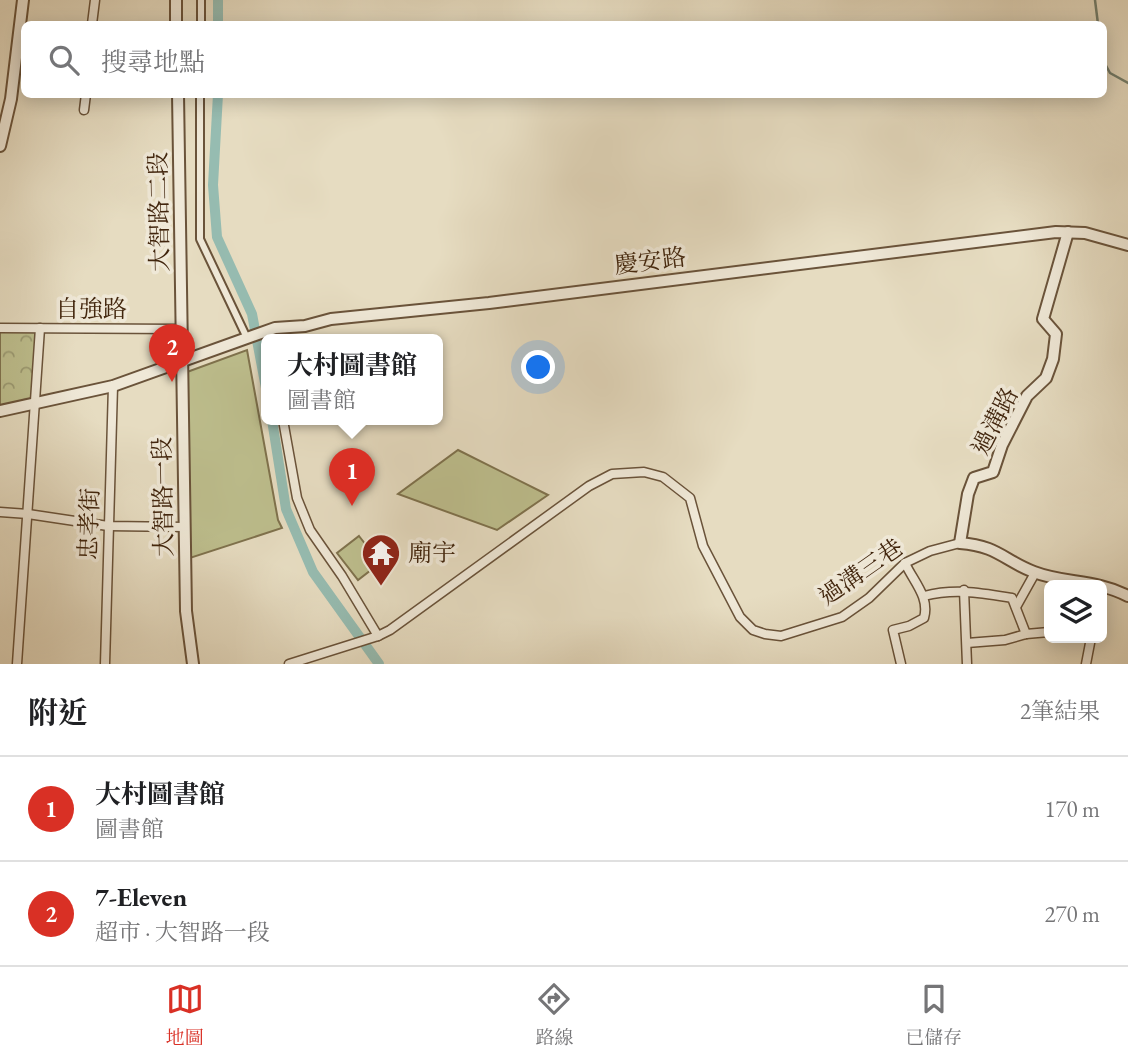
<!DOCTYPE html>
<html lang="zh-TW">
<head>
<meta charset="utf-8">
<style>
  body { margin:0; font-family:"EB Garamond","Noto Serif TC",serif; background:#f6f6f6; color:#202124 }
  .controls { position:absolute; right:21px; bottom:21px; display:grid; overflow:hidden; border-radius:10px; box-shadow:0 4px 18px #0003 }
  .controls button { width:63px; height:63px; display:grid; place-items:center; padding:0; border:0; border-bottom:2px solid #e0e0e0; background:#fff; color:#202124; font:35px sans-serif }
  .you { position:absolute; left:539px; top:368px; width:24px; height:24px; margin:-18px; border:5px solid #fff; border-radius:50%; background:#1a73e8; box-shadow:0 0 0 10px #1a73e833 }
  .badge { display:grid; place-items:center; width:46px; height:46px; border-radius:50%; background:#d93025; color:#fff; font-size:23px; font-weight:700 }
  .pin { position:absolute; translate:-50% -58px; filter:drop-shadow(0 2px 4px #0008) }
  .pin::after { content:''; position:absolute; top:37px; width:24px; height:21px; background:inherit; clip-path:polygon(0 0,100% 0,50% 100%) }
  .popup { position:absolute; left:261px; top:334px; width:182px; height:91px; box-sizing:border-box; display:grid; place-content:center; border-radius:10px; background:#fff; filter:drop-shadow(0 2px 5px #0005); font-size:23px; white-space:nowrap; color:#757577 }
  .popup b { font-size:26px; color:#202124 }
  .popup::after { content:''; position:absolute; left:50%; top:100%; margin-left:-14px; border:14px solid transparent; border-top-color:#fff }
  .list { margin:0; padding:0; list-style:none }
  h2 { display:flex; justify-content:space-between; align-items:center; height:91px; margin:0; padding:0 28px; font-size:30px }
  h2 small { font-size:23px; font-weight:400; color:#757577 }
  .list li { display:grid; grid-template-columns:46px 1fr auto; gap:21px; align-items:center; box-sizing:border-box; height:105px; padding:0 28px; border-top:2px solid #e0e0e0 }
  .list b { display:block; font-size:26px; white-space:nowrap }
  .list p { margin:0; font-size:23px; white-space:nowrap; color:#757577 }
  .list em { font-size:23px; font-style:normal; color:#757577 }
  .icon { flex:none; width:38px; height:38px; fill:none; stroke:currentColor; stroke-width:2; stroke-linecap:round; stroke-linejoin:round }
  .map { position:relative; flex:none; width:1128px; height:664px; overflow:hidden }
  .search { position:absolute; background:#fff; box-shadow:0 4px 18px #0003; left:21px; right:21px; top:21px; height:77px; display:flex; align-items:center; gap:18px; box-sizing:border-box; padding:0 24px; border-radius:10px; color:#757577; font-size:26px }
  .sheet { height:301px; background:#fff }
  nav { display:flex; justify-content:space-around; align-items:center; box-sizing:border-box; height:98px; border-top:2px solid #e0e0e0; background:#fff; font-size:19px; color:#757577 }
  nav a { display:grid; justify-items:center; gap:4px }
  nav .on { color:#d93025 }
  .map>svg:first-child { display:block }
  .grass { fill:#bdbe8d; stroke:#7f724d; stroke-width:2 }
  .forest { fill:url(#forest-crowns); stroke:#7f724d; stroke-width:2 }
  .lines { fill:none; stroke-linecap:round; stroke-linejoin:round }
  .stream { stroke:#74806f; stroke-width:2.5 }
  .canal { stroke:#96bcb1; stroke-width:10 }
  .pedestrian-casing { stroke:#6a533a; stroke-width:10 }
  .minor-casing { stroke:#6a533a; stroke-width:11 }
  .tertiary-casing { stroke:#6a533a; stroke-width:14 }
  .pedestrian { stroke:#efe8d7; stroke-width:6 }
  .minor { stroke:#efe8d7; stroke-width:8 }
  .tertiary { stroke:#efe8d7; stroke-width:10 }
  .labels { text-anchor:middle; stroke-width:7; stroke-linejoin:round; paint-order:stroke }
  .street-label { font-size:24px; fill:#41250d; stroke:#efe8d7 }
  .poi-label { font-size:24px; fill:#41250d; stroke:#efe8d7; text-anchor:start }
</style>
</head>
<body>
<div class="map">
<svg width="1128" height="664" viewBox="0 0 1128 664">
  <defs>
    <pattern id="forest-crowns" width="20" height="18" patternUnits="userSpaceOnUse" patternTransform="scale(1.75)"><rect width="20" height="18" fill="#bdbe8d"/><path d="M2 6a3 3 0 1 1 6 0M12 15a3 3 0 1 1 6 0" fill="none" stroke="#9b9a72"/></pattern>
  </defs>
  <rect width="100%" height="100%" fill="#e6dcc1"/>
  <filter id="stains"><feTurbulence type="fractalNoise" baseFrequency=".00286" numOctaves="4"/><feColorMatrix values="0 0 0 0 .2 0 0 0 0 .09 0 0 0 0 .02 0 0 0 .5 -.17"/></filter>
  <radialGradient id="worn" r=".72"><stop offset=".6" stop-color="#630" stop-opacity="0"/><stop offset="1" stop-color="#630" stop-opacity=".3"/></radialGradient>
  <g class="grass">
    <polygon points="247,350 278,520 282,528 190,558 187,372"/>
    <polygon points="458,450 548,495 497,530 398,494"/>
    <polygon points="359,536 380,563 358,580 337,553"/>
  </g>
  <polygon class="forest" points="0,328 40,328 35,402 0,407"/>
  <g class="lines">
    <g class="stream">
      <polyline points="1095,0 1098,24"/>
      <polyline points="1104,62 1110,73 1128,83"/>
    </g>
    <g class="canal">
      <polyline points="218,0 218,24"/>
      <polyline points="218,94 213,185 217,237 252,314 266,388"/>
      <polyline points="272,420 286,509 313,572 379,664"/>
    </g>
    <g class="pedestrian-casing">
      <g id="pedestrian">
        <polyline points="201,24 201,0"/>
        <polyline points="200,94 200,239 247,338"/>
      </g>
    </g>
    <g class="minor-casing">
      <g id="minor">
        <polyline points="92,24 95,0"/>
        <polyline points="84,110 86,94"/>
        <polyline points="0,328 181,329"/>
        <polyline points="283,420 297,498 310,530 342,576 378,636 390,630 589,486 612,474 644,472 663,477 690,498 703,546 740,617 753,630 765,634 781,636 842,617 869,598 905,563 930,551 960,543"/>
        <polyline points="0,512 28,514 108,526 185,527"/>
        <polyline points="964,590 967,664"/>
        <path d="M924,596C955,588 981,593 1012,598L1026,634"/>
        <polyline points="1016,607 1035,573"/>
        <polyline points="967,643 1005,640 1026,634 1049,632"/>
        <polyline points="17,664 40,328"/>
        <polyline points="105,664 113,386"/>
        <polyline points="289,664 378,636"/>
        <path d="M901,664L893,630L909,626L924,618C930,597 913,581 905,563"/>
        <polyline points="1086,664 1091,638"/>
      </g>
    </g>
    <g class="tertiary-casing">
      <g id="tertiary">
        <polyline points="176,0 176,24"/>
        <polyline points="178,94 186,611 193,664"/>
        <polyline points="0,146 11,99 23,0"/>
        <path d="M1068,232L1043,319L1056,334L1053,359L1046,378L1027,396L1002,445L993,472L974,478L968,494L960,543C998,546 1003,560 1034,572C1065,584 1095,579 1128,596"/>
        <polyline points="0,411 113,386 275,328 305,326 331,319 489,303 1056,232 1085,233 1128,245"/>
      </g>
    </g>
    <use href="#pedestrian" class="pedestrian"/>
    <use href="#minor" class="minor"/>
    <use href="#tertiary" class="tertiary"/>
  </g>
  <defs>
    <g id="temple-pin" transform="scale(2.0125)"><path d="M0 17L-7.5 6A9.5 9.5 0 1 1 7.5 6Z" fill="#8f2418" stroke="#efe8d7"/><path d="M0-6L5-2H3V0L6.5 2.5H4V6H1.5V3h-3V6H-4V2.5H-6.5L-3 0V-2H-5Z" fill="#fff"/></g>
  </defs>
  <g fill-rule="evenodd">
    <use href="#temple-pin" x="381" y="553"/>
  </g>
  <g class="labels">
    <g class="street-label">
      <text transform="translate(159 212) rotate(-91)" y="8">大智路二段</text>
      <text transform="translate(650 261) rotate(-7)" y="8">慶安路</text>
      <text x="91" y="317">自強路</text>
      <text transform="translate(995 421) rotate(-63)" y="8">過溝路</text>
      <text transform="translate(163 497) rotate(-91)" y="8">大智路一段</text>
      <text transform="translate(89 524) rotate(-88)" y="8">忠孝街</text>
      <text transform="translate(861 572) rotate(-35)" y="8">過溝三巷</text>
    </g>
    <g class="poi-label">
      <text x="408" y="561">廟宇</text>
    </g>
  </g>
  <rect width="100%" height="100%" filter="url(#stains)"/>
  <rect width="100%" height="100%" fill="url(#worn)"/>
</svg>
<div class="controls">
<button><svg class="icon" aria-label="layers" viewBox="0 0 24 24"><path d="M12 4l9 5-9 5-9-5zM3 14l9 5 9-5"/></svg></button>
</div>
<div class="you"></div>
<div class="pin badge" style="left:352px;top:506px">1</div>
<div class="popup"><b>大村圖書館</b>圖書館</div>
<div class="pin badge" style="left:172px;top:382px">2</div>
<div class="search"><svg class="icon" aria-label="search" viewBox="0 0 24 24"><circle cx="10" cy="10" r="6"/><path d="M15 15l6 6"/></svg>搜尋地點</div>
</div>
<section class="sheet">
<h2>附近<small>2筆結果</small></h2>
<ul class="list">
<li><span class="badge">1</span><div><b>大村圖書館</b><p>圖書館</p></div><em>170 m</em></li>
<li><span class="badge">2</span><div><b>7-Eleven</b><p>超市 · 大智路一段</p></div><em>270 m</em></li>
</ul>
</section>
<nav>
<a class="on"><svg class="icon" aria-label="map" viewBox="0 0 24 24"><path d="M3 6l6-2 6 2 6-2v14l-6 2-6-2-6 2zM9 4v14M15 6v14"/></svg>地圖</a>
<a><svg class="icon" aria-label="directions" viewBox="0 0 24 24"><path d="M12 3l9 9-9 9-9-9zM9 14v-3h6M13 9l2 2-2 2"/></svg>路線</a>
<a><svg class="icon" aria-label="saved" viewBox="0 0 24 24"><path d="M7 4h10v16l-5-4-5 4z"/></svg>已儲存</a>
</nav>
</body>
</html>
